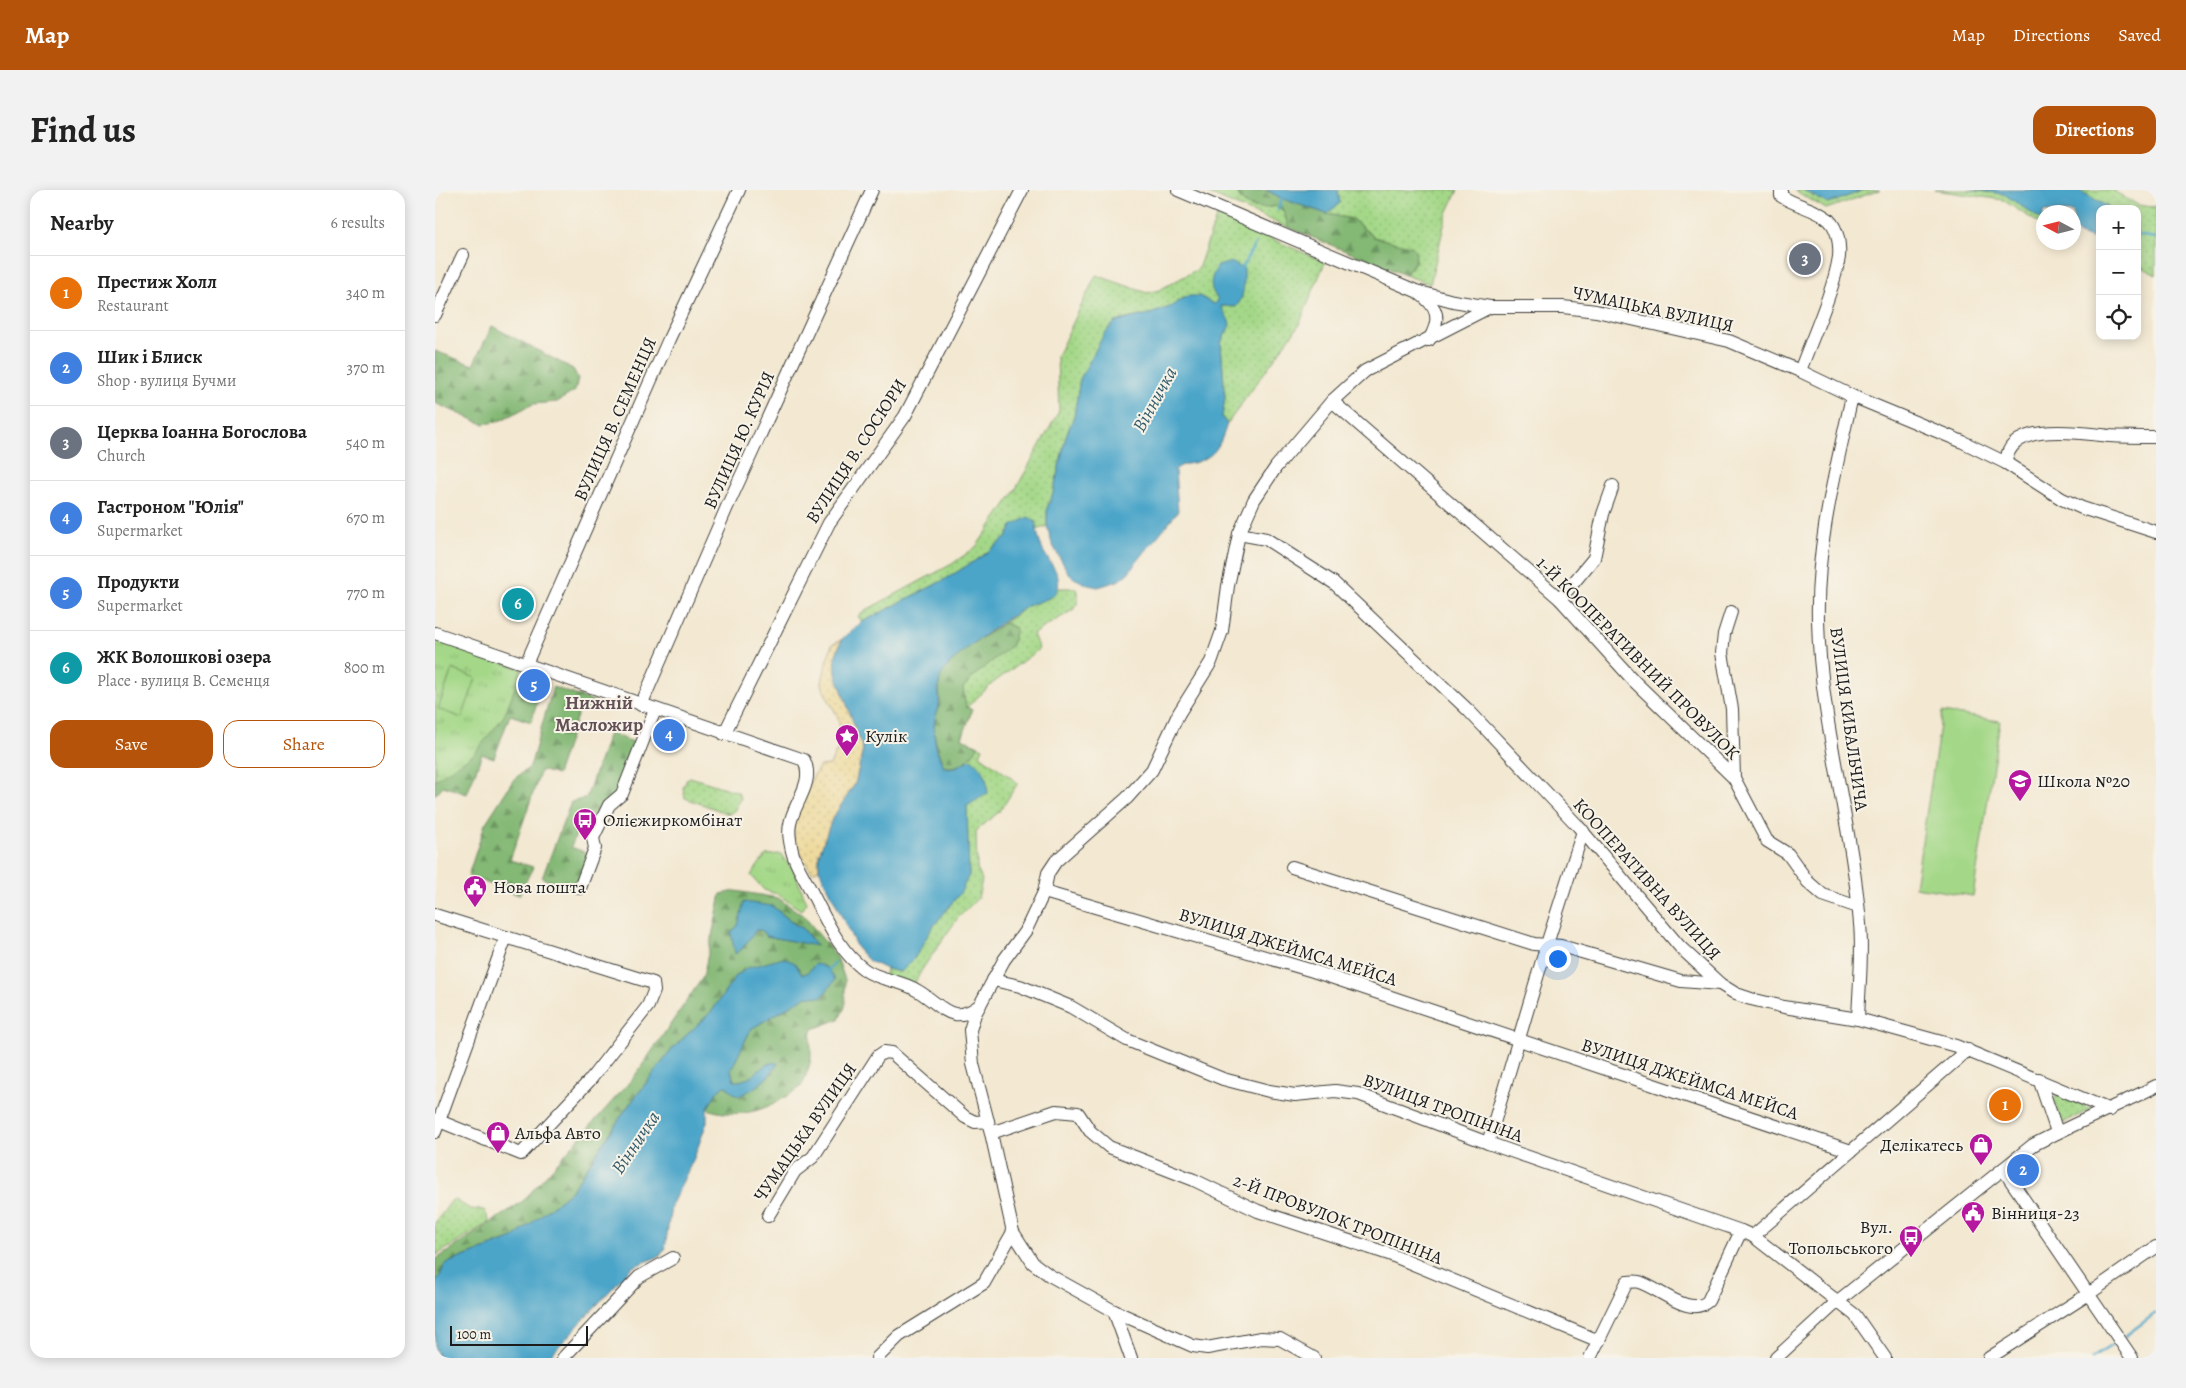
<!DOCTYPE html>
<html lang="en">
<head>
<meta charset="utf-8">
<style>
  body { margin:0; font-family:Alegreya,serif; background:#f2f2f2; color:#222 }
  .controls { position:absolute; right:15px; top:15px; display:grid; overflow:hidden; border-radius:10px; box-shadow:0 2px 12px #0003 }
  .controls button { width:45px; height:45px; display:grid; place-items:center; padding:0; border:0; border-bottom:1px solid #e0e0e0; background:#fff; color:#222; font:25px sans-serif }
  .compass { position:absolute; left:1601px; top:15px; width:45px; height:45px; border-radius:50%; background:#fff; box-shadow:0 2px 12px #0003; rotate:277deg }
  .scale { position:absolute; left:15px; bottom:12px; width:138px; box-sizing:border-box; padding-left:5px; border:2px solid #1c1c1c; border-top:0; font-size:14px; line-height:18px; white-space:nowrap; color:#1c1c1c; -webkit-text-stroke:4px #f7f3e8; paint-order:stroke }
  .you { position:absolute; left:1122px; top:768px; width:18px; height:18px; margin:-12px; border:4px solid #fff; border-radius:50%; background:#1a73e8; box-shadow:0 0 0 8px #1a73e833 }
  .badge { display:grid; place-items:center; width:32px; height:32px; border-radius:50%; background:#b45309; color:#fff; font-size:16px; font-weight:700 }
  .pin { position:absolute; translate:-50% -50%; border:2px solid #fff; box-shadow:0 1px 5px #0006 }
  .list { margin:0; padding:0; list-style:none }
  h2 { display:flex; justify-content:space-between; align-items:center; height:65px; margin:0; padding:0 20px; font-size:21px }
  h2 small { font-size:16px; font-weight:400; color:#767676 }
  .list li { display:grid; grid-template-columns:32px 1fr auto; gap:15px; align-items:center; box-sizing:border-box; height:75px; padding:0 20px; border-top:1px solid #e0e0e0 }
  .list b { display:block; font-size:19px; white-space:nowrap }
  .list p { margin:0; font-size:16px; white-space:nowrap; color:#767676 }
  .list em { font-size:16px; font-style:normal; color:#767676 }
  .actions { display:flex; gap:10px; padding:15px 20px }
  .actions a { flex:1; padding:11px 0; border:1px solid #b45309; border-radius:15px; text-align:center; font-size:18px; color:#b45309 }
  .actions .main { background:#b45309; color:#fff }
  .icon { flex:none; width:28px; height:28px; fill:none; stroke:currentColor; stroke-width:2; stroke-linecap:round; stroke-linejoin:round }
  .map { position:relative; flex:none; width:1721px; height:1168px; overflow:hidden; border-radius:15px }
  header { display:flex; align-items:center; gap:30px; box-sizing:border-box; height:70px; padding:0 25px; background:#b45309; color:#fff }
  header strong { font-size:24px }
  nav { display:flex; gap:28px; margin-inline-start:auto; font-size:18px }
  .intro { display:flex; align-items:center; justify-content:space-between; box-sizing:border-box; height:120px; padding:0 30px }
  h1 { margin:0; font-size:35px }
  .button { padding:12px 22px; border-radius:15px; background:#b45309; color:#fff; font-size:18px; font-weight:700 }
  main { display:flex; gap:30px; padding:0 30px }
  aside { flex:1; background:#fff; border-radius:15px; box-shadow:0 2px 12px #0003 }
  .map>svg:first-child { display:block }
  .grass { fill:url(#grass-dots); stroke:#607a52 }
  .forest { fill:url(#forest-firs); stroke:#506a48; fill-rule:evenodd }
  .sand { fill:url(#sand-dots); stroke:#857b5d }
  .park { fill:url(#park-tufts); stroke:#607a52 }
  .pitch { fill:#a4d888; stroke:#607a52 }
  .water { fill:#4ba5c9; stroke:#346072 }
  .lines { fill:none; stroke-linecap:round; stroke-linejoin:round }
  .stream { stroke:#4ba5c9; stroke-width:2.5 }
  .minor-casing { stroke:#3c3b37; stroke-width:14 }
  .minor { stroke:#fff; stroke-width:12 }
  .labels { text-anchor:middle; stroke-width:4; stroke-linejoin:round; paint-order:stroke }
  .street-label { font-size:18px; fill:#1c1c1c; stroke:#f7f3e8 }
  .poi-label { font-size:18px; fill:#1c1c1c; stroke:#f7f3e8; text-anchor:start }
  .water-label { font-size:19px; font-style:italic; fill:#315a6a; stroke:#f7f3e8 }
  .neighbourhood-label { font-size:19px; font-weight:bold; fill:#625056; stroke:#f7f3e8 }
</style>
</head>
<body>
<header>
<strong>Map</strong>
<nav><a>Map</a><a>Directions</a><a>Saved</a></nav>
</header>
<div class="intro"><h1>Find us</h1><a class="button">Directions</a></div>
<main>
<aside>
<h2>Nearby<small>6 results</small></h2>
<ul class="list">
<li><span class="badge" style="background:#e8710a">1</span><div><b>Престиж Холл</b><p>Restaurant</p></div><em>340 m</em></li>
<li><span class="badge" style="background:#3f7fe0">2</span><div><b>Шик і Блиск</b><p>Shop · вулиця Бучми</p></div><em>370 m</em></li>
<li><span class="badge" style="background:#6b7280">3</span><div><b>Церква Іоанна Богослова</b><p>Church</p></div><em>540 m</em></li>
<li><span class="badge" style="background:#3f7fe0">4</span><div><b>Гастроном &quot;Юлія&quot;</b><p>Supermarket</p></div><em>670 m</em></li>
<li><span class="badge" style="background:#3f7fe0">5</span><div><b>Продукти</b><p>Supermarket</p></div><em>770 m</em></li>
<li><span class="badge" style="background:#0f9aa8">6</span><div><b>ЖК Волошкові озера</b><p>Place · вулиця В. Семенця</p></div><em>800 m</em></li>
</ul>
<div class="actions"><a class="main">Save</a><a>Share</a></div>
</aside>
<div class="map">
<svg width="1721" height="1168" viewBox="0 0 1721 1168">
  <defs>
    <pattern id="grass-dots" width="8" height="8" patternUnits="userSpaceOnUse" patternTransform="scale(1.25)"><rect width="8" height="8" fill="#a4d888"/><path d="M2 2h.1M6 6h.1" fill="none" stroke="#8db975" stroke-width="1.8" stroke-linecap="round"/></pattern>
    <pattern id="forest-firs" width="22" height="20" patternUnits="userSpaceOnUse" patternTransform="scale(1.25)"><rect width="22" height="20" fill="#83b874"/><path d="M5 1l3.5 6h-7zM16 11l3.5 6h-7z" fill="#6a955e"/></pattern>
    <pattern id="sand-dots" width="8" height="8" patternUnits="userSpaceOnUse" patternTransform="scale(1.25)"><rect width="8" height="8" fill="#eeda9e"/><path d="M2 2h.1M6 6h.1" fill="none" stroke="#ccba88" stroke-width="1.8" stroke-linecap="round"/></pattern>
    <pattern id="park-tufts" width="24" height="20" patternUnits="userSpaceOnUse" patternTransform="scale(1.25)"><rect width="24" height="20" fill="#a4d888"/><path d="M3 7l-1-3M5 7V3M7 7l1-3M15 17l-1-3M17 17v-4M19 17l1-3" fill="none" stroke="#8db975"/></pattern>
  </defs>
  <rect width="100%" height="100%" fill="#f7f3e8"/>
  <filter id="ink" filterUnits="userSpaceOnUse"><feTurbulence type="fractalNoise" baseFrequency=".02" numOctaves="2"/><feDisplacementMap in="SourceGraphic" scale="10" xChannelSelector="R" yChannelSelector="G"/><feConvolveMatrix kernelMatrix="1 2 1 2 8 2 1 2 1" color-interpolation-filters="sRGB"/></filter>
  <filter id="wash" filterUnits="userSpaceOnUse"><feTurbulence type="fractalNoise" baseFrequency=".0096" numOctaves="4" result="noise"/><feDisplacementMap in="SourceGraphic" scale="20" xChannelSelector="R" yChannelSelector="G"/><feGaussianBlur stdDeviation="1.12" result="paint"/><feColorMatrix in="noise" values="0 0 0 0 0 0 0 0 0 0 0 0 0 0 0 0 0 1.4 0 .05"/><feComposite in="paint" operator="in"/></filter>
  <g filter="url(#wash)">
    <rect width="100%" height="100%" fill="#f3e8d1"/>
    <g class="grass">
      <path d="M765,0H802C804,18 826,20 840,16L848,20L854,38Z"/>
      <polygon points="903,0 1023,0 1012,23 995,94 970,85 981,71 939,47 917,29 892,24 905,13"/>
      <polygon points="1359,0 1368,0 1393,14 1429,0 1445,0 1391,19"/>
      <polygon points="1500,0 1534,0 1569,4 1608,31 1608,36 1568,10"/>
      <polygon points="1644,0 1677,0 1703,15 1719,17 1721,15 1721,85 1702,74 1702,19 1676,19"/>
      <polygon points="782,25 890,72 864,135 792,234 787,227 790,208 786,153 788,146 793,140 779,114 764,106 750,107 735,117 718,123 686,130 674,137 645,189 639,226 631,246 618,303 612,318 612,336 602,340 600,331 577,336 572,347 546,367 509,390 427,432 423,426 433,419 517,374 541,357 578,304 624,221 622,166 661,85 712,103 724,100 763,79"/>
      <polygon points="623,398 640,398 643,401 643,412 638,420 598,444 604,459 558,493 532,517 537,520 527,548 548,558 545,565 583,593 565,621 541,641 542,678 547,690 543,708 522,729 488,778 480,792 482,800 449,788 451,779 466,782 479,769 497,738 534,685 532,616 501,560 544,450 593,416 616,407"/>
      <polygon points="255,587 303,602 306,608 300,620 294,624 250,608 248,598 252,589"/>
      <polygon points="1624,904 1657,919 1627,933 1618,910"/>
      <polygon points="17,1010 21,1010 35,1019 49,1020 55,1032 0,1066 0,1033"/>
    </g>
    <g class="forest">
      <path d="M802,0H831L848,9L892,24L917,29L939,47L978,57C985,69 977,75 970,85L854,38L848,20L840,16C826,20 804,18 802,0Z"/>
      <polygon points="57,136 138,179 143,188 140,201 122,212 98,214 62,232 48,234 0,213 0,161 38,175"/>
      <path d="M569,433L581,438L577,455L539,486L528,498L531,517L537,520L527,548L543,556C535,570 526,578 509,577C503,563 497,545 500,529C500,525 503,523 504,519C507,509 502,498 505,488C512,468 552,445 569,433Z"/>
      <polygon points="79,487 87,491 87,497 105,504 96,532 75,525 59,568 47,564 32,604 8,596 0,605 0,573"/>
      <polygon points="118,497 161,512 158,521 145,517 122,585 106,580 75,670 98,677 84,705 33,686 50,634 79,589 95,577"/>
      <polygon points="174,543 204,554 185,603 167,624 147,629 136,657 155,664 142,701 107,688 136,612 151,608"/>
      <path d="M301,701L343,708L369,726L402,767L410,790V817L404,829L378,839C373,850 378,862 375,873C373,880 370,889 367,895C364,899 358,902 355,904C329,922 301,929 272,919L283,900L288,896L293,897L297,902L336,885L343,873C324,876 317,893 299,891L296,880L316,839L372,806L380,774L373,782L366,785L329,774L312,778L301,786L277,821L239,857L191,919L137,1000L78,1048L10,1074L3,1090H0V1070L88,1011L199,887L268,787L286,704ZM337,716L363,736L368,738L381,755L331,746L326,740H321L307,759L296,743L303,735Z"/>
    </g>
    <path class="sand" d="M407,449L400,467L428,559L420,594L397,629L384,664V679L377,682C370,671 362,661 359,648C354,629 374,592 385,576L395,575L407,549L403,527L389,501L387,493L391,473L397,455Z"/>
    <g class="park">
      <polygon points="0,449 87,479 69,526 39,564 0,590"/>
      <polygon points="346,664 359,681 372,713 366,720 342,704 329,700 316,685 331,665"/>
    </g>
    <g class="pitch">
      <polygon points="17,479 41,488 27,528 3,519"/>
      <polygon points="1507,522 1565,531 1538,706 1480,697"/>
    </g>
    <g class="water">
      <polygon points="831,0 903,0 905,13 892,24 848,9"/>
      <polygon points="1368,0 1429,0 1393,14"/>
      <polygon points="1534,0 1644,0 1676,19 1665,19 1665,51 1639,42 1638,22 1608,22 1608,31 1569,4"/>
      <path d="M796,72L809,79C809,93 810,107 801,117L786,116L794,131L795,135L786,153L790,208L787,227L792,234C785,255 781,267 758,273C751,274 745,275 740,280L743,321L693,383L683,391L663,397L653,395L639,388L634,384L617,354L612,336V318L618,303L631,246L639,226L645,189L669,144L680,132L718,123L735,117L753,106H764L779,114L782,112L783,109C773,98 775,88 783,76Z"/>
      <path d="M593,327L600,331C602,339 603,348 606,356C611,370 627,382 623,398C619,411 601,411 591,417C571,429 516,466 506,486C502,495 505,507 504,516C504,521 500,525 500,530C497,545 502,564 509,577L519,578L536,569C551,580 551,586 553,603L532,616L534,685L526,702L497,738L479,769L466,782L451,779L434,771L422,758L384,679V664L397,629L420,594L428,560L401,484L400,467L407,449L427,432L509,390L546,367L572,347L577,336Z"/>
      <polygon points="309,712 337,716 362,736 367,738 382,756 331,746 326,740 321,740 307,759 300,764 296,743 303,735"/>
      <path d="M349,768L360,773L367,785L373,782L380,774C392,776 395,779 400,790L387,807L372,806L316,839L296,880L299,891C319,893 327,869 343,873C333,890 321,898 304,906L297,902L293,897L288,896L283,900L272,919V932L259,968L236,1016L230,1059L225,1066L197,1077L113,1168H4L0,1158V1090H3L10,1074L78,1048L137,1000L191,919L239,857L277,821L301,786L312,778Z"/>
    </g>
    <g class="lines">
      <g class="stream">
        <polyline points="843,19 850,0"/>
        <polyline points="1702,45 1721,48"/>
        <polyline points="805,81 820,54"/>
        <polyline points="392,781 400,773"/>
        <polyline points="1690,1146 1721,1123"/>
        <polyline points="1657,1168 1679,1154"/>
      </g>
    </g>
  </g>
  <g filter="url(#ink)">
    <g class="lines">
      <g class="minor-casing">
        <g id="minor">
          <polyline points="743,0 981,101 1018,111 1055,117"/>
          <path d="M1346,0V6C1361,16 1382,19 1394,30C1403,39 1405,55 1404,67C1399,100 1377,148 1365,181"/>
          <path d="M984,103C1004,118 1006,129 994,150"/>
          <polyline points="0,125 28,65"/>
          <path d="M1417,206C1401,280 1381,354 1383,430C1385,533 1417,632 1425,734C1428,765 1424,798 1423,829"/>
          <polyline points="897,211 1125,409 1199,491 1299,588 1332,651 1353,664 1373,692 1388,705 1423,717"/>
          <path d="M1571,273C1573,230 1646,243 1675,246C1690,247 1706,247 1721,247"/>
          <polyline points="804,344 831,349 899,393 1034,521 1143,636 1245,757 1285,794 1301,804 1316,809 1349,817 1423,829 1521,856 1675,920"/>
          <polyline points="1125,409 1159,368 1168,324 1178,296"/>
          <polyline points="1296,422 1289,444 1287,463 1297,519 1299,588"/>
          <path d="M0,443L369,570C380,593 359,612 355,634C353,643 355,652 357,661C360,674 369,687 375,699C390,727 403,761 430,780C446,791 467,790 483,801C507,815 517,837 545,815"/>
          <polyline points="91,474 234,149 304,0"/>
          <polyline points="206,515 292,317 437,0"/>
          <polyline points="289,544 394,333 470,226 587,0"/>
          <polyline points="857,677 1099,754 1126,756 1246,791 1285,794"/>
          <polyline points="145,698 160,658 158,648 174,615 187,604 220,520"/>
          <polyline points="609,702 878,781 1416,961"/>
          <polyline points="0,725 218,793 219,801 213,816 155,890 86,964 4,931"/>
          <polyline points="558,790 585,796 636,817 692,850 788,889 834,901 860,905 900,901 923,904 1053,953 1306,1041 1318,1046 1420,1125 1450,1168"/>
          <polyline points="1604,889 1622,942"/>
          <polyline points="0,942 71,747"/>
          <polyline points="556,943 621,921 643,923 655,941 674,957 759,990 823,1021 954,1064 1164,1151"/>
          <polyline points="1053,953 1112,754 1148,641"/>
          <polyline points="1568,979 1697,1168"/>
          <polyline points="333,1026 360,981 378,967 443,866 449,862 457,863 530,927 540,932 553,931"/>
          <polyline points="578,1042 598,1073 614,1085 679,1121 758,1156 772,1158 826,1148 845,1149 879,1168"/>
          <polyline points="1318,1046 1533,860"/>
          <polyline points="679,1121 696,1168"/>
          <polyline points="128,1168 204,1087 238,1068"/>
          <polyline points="442,1168 464,1146 549,1093 578,1042 556,943 538,874 535,840 540,824 569,770 591,740 609,702 613,683 621,671 692,608 717,580 744,523 776,472 787,441 793,396 804,344 819,310 841,277 897,211 930,181 1055,117 1128,117 1161,121 1294,151 1365,181 1417,206 1528,252 1571,273 1627,309 1647,318 1721,342"/>
          <path d="M1155,1168L1192,1092C1195,1092 1200,1091 1204,1092C1224,1098 1255,1128 1273,1111L1306,1041"/>
          <path d="M1341,1168L1403,1111L1598,955C1638,934 1680,917 1721,896"/>
          <polyline points="1554,1168 1652,1105 1721,1057"/>
        </g>
      </g>
      <use href="#minor" class="minor"/>
    </g>
  </g>
  <defs>
    <g id="sight-pin" transform="scale(1.25)"><path d="M0 17L-7.5 6A9.5 9.5 0 1 1 7.5 6Z" fill="#b5179e" stroke="#f7f3e8"/><path d="M0-6L1.8-2.2L6-1.7L2.9 1.2L3.7 5.4L0 3.3L-3.7 5.4L-2.9 1.2L-6-1.7L-1.8-2.2Z" fill="#fff"/></g>
    <g id="school-pin" transform="scale(1.25)"><path d="M0 17L-7.5 6A9.5 9.5 0 1 1 7.5 6Z" fill="#b5179e" stroke="#f7f3e8"/><path d="M0-5L7-2L0 1L-7-2ZM-4 1L0 2.5L4 1V4Q0 6-4 4Z" fill="#fff"/></g>
    <g id="bus-pin" transform="scale(1.25)"><path d="M0 17L-7.5 6A9.5 9.5 0 1 1 7.5 6Z" fill="#b5179e" stroke="#f7f3e8"/><path d="M-5-6H5V4H4V6H2V4H-2V6H-4V4H-5ZM-3.5-4V0h7V-4ZM-3.5 1.2v1.5H-2V1.2ZM2 1.2v1.5H3.5V1.2Z" fill="#fff"/></g>
    <g id="civic-pin" transform="scale(1.25)"><path d="M0 17L-7.5 6A9.5 9.5 0 1 1 7.5 6Z" fill="#b5179e" stroke="#f7f3e8"/><path d="M-.6-6.5H3V-4.5H.6V-3L4-1V1h2V6H-6V1h2V-1L-.6-3ZM-1.2 2.5V6h2.4V2.5Z" fill="#fff"/></g>
    <g id="shop-pin" transform="scale(1.25)"><path d="M0 17L-7.5 6A9.5 9.5 0 1 1 7.5 6Z" fill="#b5179e" stroke="#f7f3e8"/><path d="M-5-2.5h2.3a2.7 3.5 0 0 1 5.4 0H5L5.5 6h-11ZM-1.5-2.5h3a1.5 2.3 0 0 0-3 0Z" fill="#fff"/></g>
  </defs>
  <g fill-rule="evenodd">
    <use href="#sight-pin" x="412" y="546"/>
    <use href="#school-pin" x="1585" y="591"/>
    <use href="#bus-pin" x="150" y="630"/>
    <use href="#civic-pin" x="40" y="697"/>
    <use href="#shop-pin" x="63" y="943"/>
    <use href="#shop-pin" x="1546" y="955"/>
    <use href="#civic-pin" x="1538" y="1023"/>
    <use href="#bus-pin" x="1476" y="1047"/>
  </g>
  <g class="labels">
    <g class="street-label">
      <text transform="translate(1218 119) rotate(12)" y="6">ЧУМАЦЬКА ВУЛИЦЯ</text>
      <text transform="translate(180 229) rotate(-66)" y="6">ВУЛИЦЯ В. СЕМЕНЦЯ</text>
      <text transform="translate(304 250) rotate(-66)" y="6">ВУЛИЦЯ Ю. КУРІЯ</text>
      <text transform="translate(421 261) rotate(-57)" y="6">ВУЛИЦЯ В. СОСЮРИ</text>
      <text transform="translate(1203 468) rotate(45)" y="6">1-Й КООПЕРАТИВНИЙ ПРОВУЛОК</text>
      <text transform="translate(1414 529) rotate(82)" y="6">ВУЛИЦЯ КИБАЛЬЧИЧА</text>
      <text transform="translate(1212 689) rotate(48)" y="6">КООПЕРАТИВНА ВУЛИЦЯ</text>
      <text transform="translate(853 757) rotate(17)" y="6">ВУЛИЦЯ ДЖЕЙМСА МЕЙСА</text>
      <text transform="translate(1255 889) rotate(18)" y="6">ВУЛИЦЯ ДЖЕЙМСА МЕЙСА</text>
      <text transform="translate(1008 918) rotate(20)" y="6">ВУЛИЦЯ ТРОПІНІНА</text>
      <text transform="translate(370 942) rotate(-55)" y="6">ЧУМАЦЬКА ВУЛИЦЯ</text>
      <text transform="translate(903 1029) rotate(21)" y="6">2-Й ПРОВУЛОК ТРОПІНІНА</text>
    </g>
    <g class="poi-label">
      <text x="430" y="552">Кулік</text>
      <text x="1602" y="597">Школа №20</text>
      <text x="168" y="636">Олієжиркомбінат</text>
      <text x="58" y="703">Нова пошта</text>
      <text x="80" y="949">Альфа Авто</text>
      <text x="1528" y="961" text-anchor="end">Делікатесь</text>
      <text x="1556" y="1029">Вінниця-23</text>
      <text x="1458" y="1043" text-anchor="end">Вул.<tspan x="1458" dy="21">Топольського</tspan></text>
    </g>
    <g class="water-label">
      <text transform="translate(719 209) rotate(-61)" y="7">Вінничка</text>
      <text transform="translate(200 952) rotate(-56)" y="7">Вінничка</text>
    </g>
    <g class="neighbourhood-label">
      <text x="164" y="519">Нижній<tspan x="164" dy="22">Масложир</tspan></text>
    </g>
  </g>
</svg>
<div class="controls">
<button>+</button>
<button>−</button>
<button><svg class="icon" aria-label="locate" viewBox="0 0 24 24"><circle cx="12" cy="12" r="6"/><path d="M12 2v4M12 18v4M2 12h4M18 12h4"/></svg></button>
</div>
<svg class="compass" viewBox="-18 -18 36 36"><path d="M0-13l5 13h-10z" fill="#e53935"/><path d="M0 13l5-13h-10z" fill="#767676"/></svg>
<div class="scale">100 m</div>
<div class="you"></div>
<div class="pin badge" style="left:1570px;top:915px;background:#e8710a">1</div>
<div class="pin badge" style="left:1588px;top:980px;background:#3f7fe0">2</div>
<div class="pin badge" style="left:1370px;top:69px;background:#6b7280">3</div>
<div class="pin badge" style="left:234px;top:545px;background:#3f7fe0">4</div>
<div class="pin badge" style="left:99px;top:495px;background:#3f7fe0">5</div>
<div class="pin badge" style="left:83px;top:414px;background:#0f9aa8">6</div>
</div>
</main>
</body>
</html>
